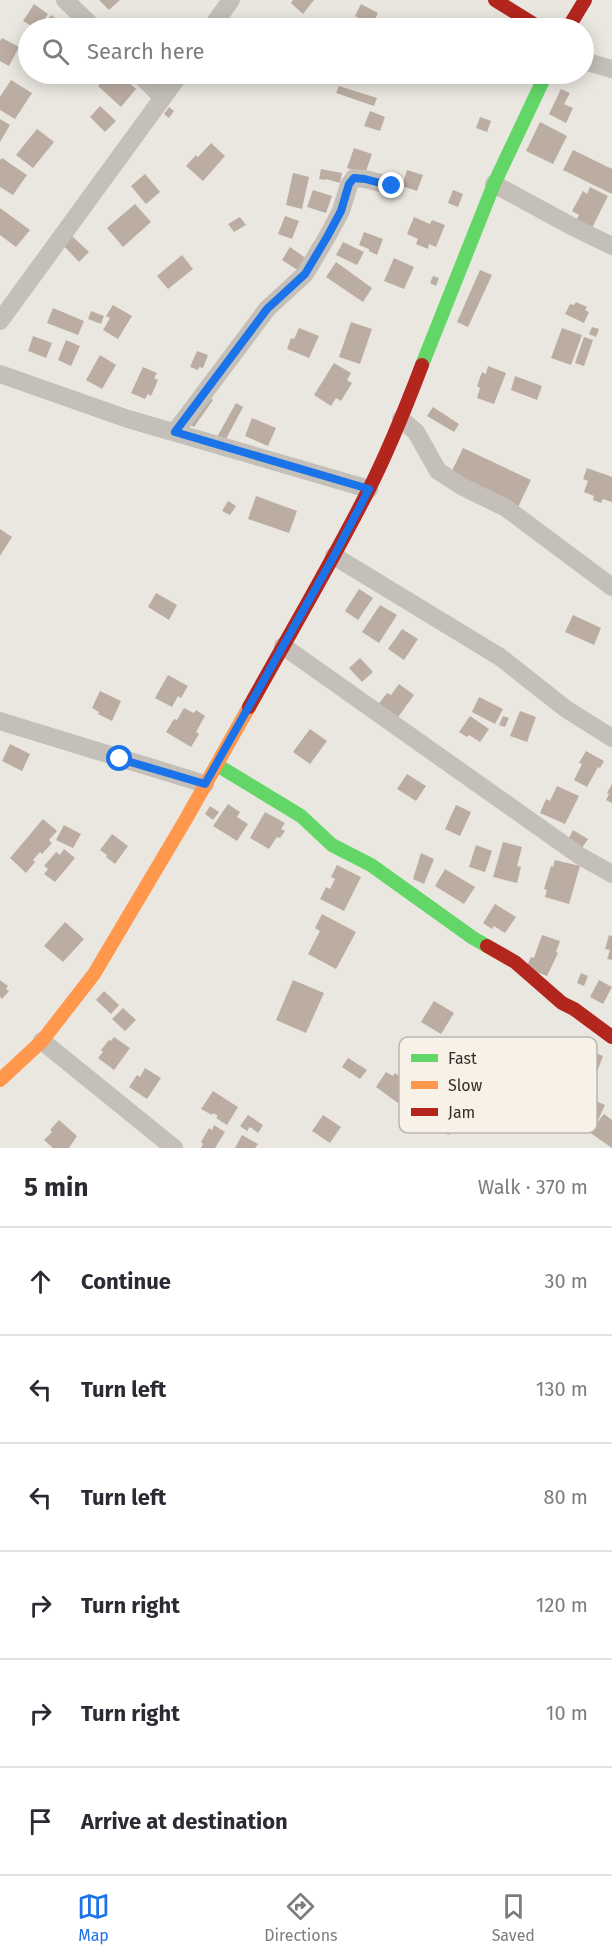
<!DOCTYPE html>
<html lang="en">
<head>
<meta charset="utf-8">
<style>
  body { margin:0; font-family:"Fira Sans",sans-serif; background:#f2f2f3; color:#2b2b33 }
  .stop { position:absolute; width:18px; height:18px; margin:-14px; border:4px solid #1a73e8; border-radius:50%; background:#fff }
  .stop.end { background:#1a73e8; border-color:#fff; box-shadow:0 2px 6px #0008 }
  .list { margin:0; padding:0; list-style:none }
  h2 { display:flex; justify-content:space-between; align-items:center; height:78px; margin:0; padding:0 24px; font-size:26px }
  h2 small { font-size:20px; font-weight:400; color:#7c7c81 }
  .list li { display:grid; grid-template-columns:39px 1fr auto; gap:18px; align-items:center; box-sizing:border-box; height:108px; padding:0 24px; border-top:2px solid #e1e1e2 }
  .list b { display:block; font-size:22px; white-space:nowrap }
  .list em { font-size:20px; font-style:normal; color:#7c7c81 }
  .icon { flex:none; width:33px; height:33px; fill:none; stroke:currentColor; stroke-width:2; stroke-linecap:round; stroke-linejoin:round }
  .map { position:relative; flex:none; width:612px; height:1148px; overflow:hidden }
  .search { position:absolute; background:#fff; box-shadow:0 3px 15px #0003; left:18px; right:18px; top:18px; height:66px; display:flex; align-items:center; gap:15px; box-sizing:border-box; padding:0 21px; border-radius:33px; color:#7c7c81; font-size:22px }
  .sheet { height:726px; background:#fff }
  nav { display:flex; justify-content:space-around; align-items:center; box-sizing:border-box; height:84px; border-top:2px solid #e1e1e2; background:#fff; font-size:16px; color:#7c7c81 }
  nav a { display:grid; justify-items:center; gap:3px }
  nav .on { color:#1a73e8 }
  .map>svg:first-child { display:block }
  .building { fill:#bcada3 }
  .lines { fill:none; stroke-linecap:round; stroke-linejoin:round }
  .street { stroke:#c4bfb9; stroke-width:18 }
  .fast { stroke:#63d668; stroke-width:14 }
  .slow { stroke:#ff974d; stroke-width:14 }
  .jam { stroke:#b3261e; stroke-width:14 }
  .route { stroke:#1a73e8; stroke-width:8 }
  .key { fill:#f7f1e7; stroke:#bcb6ae; stroke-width:1.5 }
  .key-label { font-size:16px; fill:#342d28 }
</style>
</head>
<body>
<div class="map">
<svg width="612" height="1148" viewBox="0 0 612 1148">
  <rect width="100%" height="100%" fill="#eae7e0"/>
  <g class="building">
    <polygon points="99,0 120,0 109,10"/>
    <polygon points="293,0 314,0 303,14 291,3"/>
    <polygon points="34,4 48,14 39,28 35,28 23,21"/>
    <polygon points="361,4 378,13 372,25 355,16"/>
    <polygon points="51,15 66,26 64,28 41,28"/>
    <polygon points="2,38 19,47 9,66 0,61 0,41"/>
    <polygon points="43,74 61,74 53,82"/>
    <polygon points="109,74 119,74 136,89 121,107 98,86"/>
    <polygon points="11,80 32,93 15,119 0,110 0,97"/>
    <polygon points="339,86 377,98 374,106 336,93"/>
    <polygon points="561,89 570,93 564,104 573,108 566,123 549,114"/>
    <polygon points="100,106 116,121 105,132 90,117"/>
    <polygon points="169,107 174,111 169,118 164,114"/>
    <polygon points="370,111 385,117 380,131 364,126"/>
    <polygon points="480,117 491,121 487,132 476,128"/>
    <polygon points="0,119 10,125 0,142"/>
    <polygon points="540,122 567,136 553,164 526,151"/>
    <polygon points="37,129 54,142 33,168 16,155"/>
    <polygon points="211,143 225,156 203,181 186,166 196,155 198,157"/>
    <polygon points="354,148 372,154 365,174 347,168"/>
    <polygon points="573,150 612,169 612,194 563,170"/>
    <polygon points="2,158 27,175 13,195 0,187 0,160"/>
    <polygon points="321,169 342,173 340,183 326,179 325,180 319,179"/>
    <polygon points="407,170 423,175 417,191 402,186"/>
    <polygon points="293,173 309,177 302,209 286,205"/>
    <polygon points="145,174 160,192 146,204 131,186"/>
    <polygon points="590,187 608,196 590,232 574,224 579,215 572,211 583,191 587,194"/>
    <polygon points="313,190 332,196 326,213 307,207"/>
    <polygon points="453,190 463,194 458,207 448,203"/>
    <polygon points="135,204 151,222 123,247 107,228"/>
    <polygon points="0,208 30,230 16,247 0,235"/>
    <polygon points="285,216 299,221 292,239 278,234"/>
    <polygon points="240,217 246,225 234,232 228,224"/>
    <polygon points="414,217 430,224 432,220 445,225 436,247 429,244 428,249 416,244 418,239 407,234"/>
    <polygon points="364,232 383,239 377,255 369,251 369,249 359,245"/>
    <polygon points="72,236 89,252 79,262 63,245"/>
    <polygon points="343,242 364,252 357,265 336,255"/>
    <polygon points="290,247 307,259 299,271 282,260"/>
    <polygon points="182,255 193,269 168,289 157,276"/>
    <polygon points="394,258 414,267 404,289 384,281"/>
    <polygon points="336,262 372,288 363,302 326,277"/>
    <polygon points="480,270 492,275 468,327 457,322"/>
    <polygon points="433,276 439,278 436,286 430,283"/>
    <polygon points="576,302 587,307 585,310 589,312 584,323 565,314 570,304 574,305"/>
    <polygon points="113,305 132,316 118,339 103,330 110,318 106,316"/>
    <polygon points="53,308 84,321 78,335 47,323"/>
    <polygon points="91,311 104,316 101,324 88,319"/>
    <polygon points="351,322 372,329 360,364 339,357"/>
    <polygon points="592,327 599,329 596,337 589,334"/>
    <polygon points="299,328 319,336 309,358 287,349 291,338 294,339"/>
    <polygon points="562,328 582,335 571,365 551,358"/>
    <polygon points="33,336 52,343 46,358 28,351"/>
    <polygon points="584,337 593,340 584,366 575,363"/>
    <polygon points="66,340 80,346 71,366 58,360"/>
    <polygon points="197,351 208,355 203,368 199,367 198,370 190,367"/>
    <polygon points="100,355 116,365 102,389 86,380"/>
    <polygon points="334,363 351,373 347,380 352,383 341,401 336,398 331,406 314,395"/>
    <polygon points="488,366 506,373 494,404 477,398 480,388 477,386 482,372 486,374"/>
    <polygon points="143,367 157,373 154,378 158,380 151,396 148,394 145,399 131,393"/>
    <polygon points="515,376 542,386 537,400 511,390"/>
    <polygon points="206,395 213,400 194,427 187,423"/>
    <polygon points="236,403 243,407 225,441 217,437"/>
    <polygon points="433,407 459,424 454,432 427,416"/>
    <polygon points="252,418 276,428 268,446 245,436"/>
    <polygon points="463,448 531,480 518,507 450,475"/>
    <polygon points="587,468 612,477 612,502 603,499 601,503 593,500 594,496 584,492 588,481 583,479"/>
    <polygon points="256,496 297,511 289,533 248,519"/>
    <polygon points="228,501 236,506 230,515 222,511"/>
    <polygon points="0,529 12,537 0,556"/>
    <polygon points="359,589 373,598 358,620 345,611"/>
    <polygon points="156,593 177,605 169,620 148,607"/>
    <polygon points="380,605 397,615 379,643 362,632"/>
    <polygon points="573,615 601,628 594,645 565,632"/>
    <polygon points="402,629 418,639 404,660 388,649"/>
    <polygon points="360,658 373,672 362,682 349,668"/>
    <polygon points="168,675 188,686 181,698 178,696 172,707 155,698"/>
    <polygon points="399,684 414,695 396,720 377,706 387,693 391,695"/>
    <polygon points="100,691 121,701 112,721 98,714 99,712 92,708"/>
    <polygon points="479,697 503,709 495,724 472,712"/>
    <polygon points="184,708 194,713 196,710 205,716 196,732 199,734 191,747 166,732 174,719 177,720"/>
    <polygon points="520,711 536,717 527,742 510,736"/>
    <polygon points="470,716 489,729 480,742 469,735 467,737 459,732"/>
    <polygon points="503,716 509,718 505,727 499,725"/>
    <polygon points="310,729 327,741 310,764 293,752"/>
    <polygon points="10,744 30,754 22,771 2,761"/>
    <polygon points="586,751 604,761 600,768 598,767 587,787 574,780 582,764 579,763"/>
    <polygon points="407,774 426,786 416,801 397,789"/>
    <polygon points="612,784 612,803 606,800 609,794 607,793"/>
    <polygon points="557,786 579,796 565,824 540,813 546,799 550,801"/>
    <polygon points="228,804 240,812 237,817 248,824 237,841 213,826"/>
    <polygon points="456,805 471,812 460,836 445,829"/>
    <polygon points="210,806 219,812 213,820 205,814"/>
    <polygon points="265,812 285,823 281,829 285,831 280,838 277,837 269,849 250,838"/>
    <polygon points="43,819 57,831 49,840 52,843 42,854 40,852 33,860 35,862 26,873 10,858"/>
    <polygon points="64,825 81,834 73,848 56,840"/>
    <polygon points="573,830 588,839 580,851 566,843"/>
    <polygon points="112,834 128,846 115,864 106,857 107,855 100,850"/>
    <polygon points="503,842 522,847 517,866 521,867 517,883 493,877"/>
    <polygon points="476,845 492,851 485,872 469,867"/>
    <polygon points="64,849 75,858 55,882 44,874 48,869 44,866 56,852 60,855"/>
    <polygon points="421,853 434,859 424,884 413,879"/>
    <polygon points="555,860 580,866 569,904 545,897 547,890 544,889 551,866 553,867"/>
    <polygon points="337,865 361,877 344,911 320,899 326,887 330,889 335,879 331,877"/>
    <polygon points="445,869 475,887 464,904 435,886"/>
    <polygon points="495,904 516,917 505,933 494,926 492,929 483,923"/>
    <polygon points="322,914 356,932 336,969 308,954 320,931 315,928"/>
    <polygon points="65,922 84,939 63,962 44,946"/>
    <polygon points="542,935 560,941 556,952 558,953 547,976 526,968 531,957 534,958"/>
    <polygon points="609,935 612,936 612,960 607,959 610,950 605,949"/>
    <polygon points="581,973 588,976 584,986 577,983"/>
    <polygon points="0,980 8,986 6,989 9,991 2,999 0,997"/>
    <polygon points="293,980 324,993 306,1033 276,1020"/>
    <polygon points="599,980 612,987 603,1004 590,997"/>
    <polygon points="104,991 119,1005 111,1014 96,1000"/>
    <polygon points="434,1001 454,1013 441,1034 421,1022"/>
    <polygon points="123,1008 136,1020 125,1031 112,1019"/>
    <polygon points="114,1037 130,1048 114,1070 98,1058 103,1052 101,1050 109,1040 111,1041"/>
    <polygon points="588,1050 603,1056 592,1085 576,1079"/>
    <polygon points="348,1058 367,1070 360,1079 342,1067"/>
    <polygon points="145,1068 161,1078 147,1099 129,1087 137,1075 140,1077"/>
    <polygon points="386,1072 393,1076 395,1073 402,1078 400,1081 409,1088 398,1103 376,1087"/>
    <polygon points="445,1083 460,1091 456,1098 471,1105 465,1118 459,1115 449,1135 425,1123 433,1107 429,1104 433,1096 438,1099"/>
    <polygon points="213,1091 238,1107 227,1125 216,1118 218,1116 213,1113 212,1115 201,1109"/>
    <polygon points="596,1101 605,1105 597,1122 589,1119"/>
    <polygon points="604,1114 612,1120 612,1148 589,1132"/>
    <polygon points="248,1115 263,1125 258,1133 250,1127 247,1131 240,1126"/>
    <polygon points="323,1115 341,1127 330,1143 312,1131"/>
    <polygon points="59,1120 77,1136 69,1148 53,1148 44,1140 52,1132 50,1130"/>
    <polygon points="214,1125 225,1132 215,1148 201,1148 203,1144 201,1142 209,1128 212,1130"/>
    <polygon points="242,1135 258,1144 255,1148 235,1148"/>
  </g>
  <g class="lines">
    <g class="street">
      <polyline points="65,0 94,28"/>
      <polyline points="211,28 231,0"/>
      <polyline points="584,61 612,69"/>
      <polyline points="139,74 163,98"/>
      <polyline points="494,184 573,227 612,246"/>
      <polyline points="0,321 180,74"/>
      <polyline points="0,374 128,419 369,489"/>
      <polyline points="401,419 416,432 438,471 463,487 506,508 612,587"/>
      <polyline points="175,432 267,309 305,274 327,237 341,211 349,185 354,178 365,179 392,186"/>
      <polyline points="334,556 500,657 566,709 612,738"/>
      <polyline points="283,646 580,856 612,874"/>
      <polyline points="0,721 205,784"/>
      <polyline points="42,1041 174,1148"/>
    </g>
    <g class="fast">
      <polyline points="422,365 494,184 546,74"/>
      <polyline points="217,765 301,816 332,845 371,865 473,938 487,946"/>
    </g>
    <polyline class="slow" points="0,1080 42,1041 94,974 186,819 249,707"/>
    <g class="jam">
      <polyline points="495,0 540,28"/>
      <polyline points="568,28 585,0"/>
      <path d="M249,707C289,635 331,564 368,491C389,450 406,407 422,365"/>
      <polyline points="487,946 515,962 562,1003 574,1009 612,1037"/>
    </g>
  </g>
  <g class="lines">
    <polyline class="route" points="120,759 205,784 334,556 369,489 175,432 267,309 305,274 327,237 341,211 349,184 354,178 365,179 392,186"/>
  </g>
  <rect x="399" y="1037" width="198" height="96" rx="9" class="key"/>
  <rect x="411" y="1054" width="27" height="8" fill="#63d668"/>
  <rect x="411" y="1081" width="27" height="8" fill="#ff974d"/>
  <rect x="411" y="1108" width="27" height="8" fill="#b3261e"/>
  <g class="key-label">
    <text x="448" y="1064">Fast</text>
    <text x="448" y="1091">Slow</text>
    <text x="448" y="1118">Jam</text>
  </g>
</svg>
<div class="stop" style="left:120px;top:759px"></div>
<div class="stop end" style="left:392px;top:186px"></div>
<div class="search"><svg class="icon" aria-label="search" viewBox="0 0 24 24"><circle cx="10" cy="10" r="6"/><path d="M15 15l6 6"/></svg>Search here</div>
</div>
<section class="sheet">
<h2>5 min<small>Walk · 370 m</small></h2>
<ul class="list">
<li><svg class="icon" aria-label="ahead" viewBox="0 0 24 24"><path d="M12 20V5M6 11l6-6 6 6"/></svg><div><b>Continue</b></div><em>30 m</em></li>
<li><svg class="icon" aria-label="left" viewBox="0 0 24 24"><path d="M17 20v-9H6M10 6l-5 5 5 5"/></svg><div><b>Turn left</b></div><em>130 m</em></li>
<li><svg class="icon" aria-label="left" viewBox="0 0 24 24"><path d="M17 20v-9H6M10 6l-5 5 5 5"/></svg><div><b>Turn left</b></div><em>80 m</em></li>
<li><svg class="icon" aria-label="right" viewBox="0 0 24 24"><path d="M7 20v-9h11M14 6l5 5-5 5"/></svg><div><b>Turn right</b></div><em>120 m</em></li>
<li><svg class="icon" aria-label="right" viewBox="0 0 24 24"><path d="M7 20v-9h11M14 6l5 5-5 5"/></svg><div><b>Turn right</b></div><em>10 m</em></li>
<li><svg class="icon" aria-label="arrive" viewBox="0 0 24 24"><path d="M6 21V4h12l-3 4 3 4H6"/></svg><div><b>Arrive at destination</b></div></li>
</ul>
</section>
<nav>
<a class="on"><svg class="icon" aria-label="map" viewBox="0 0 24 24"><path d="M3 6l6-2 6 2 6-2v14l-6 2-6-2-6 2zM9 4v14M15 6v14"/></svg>Map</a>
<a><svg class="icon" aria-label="directions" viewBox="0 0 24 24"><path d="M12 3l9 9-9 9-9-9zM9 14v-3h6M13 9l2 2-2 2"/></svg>Directions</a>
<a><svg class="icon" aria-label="saved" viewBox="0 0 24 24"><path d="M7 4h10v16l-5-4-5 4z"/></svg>Saved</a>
</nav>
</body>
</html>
